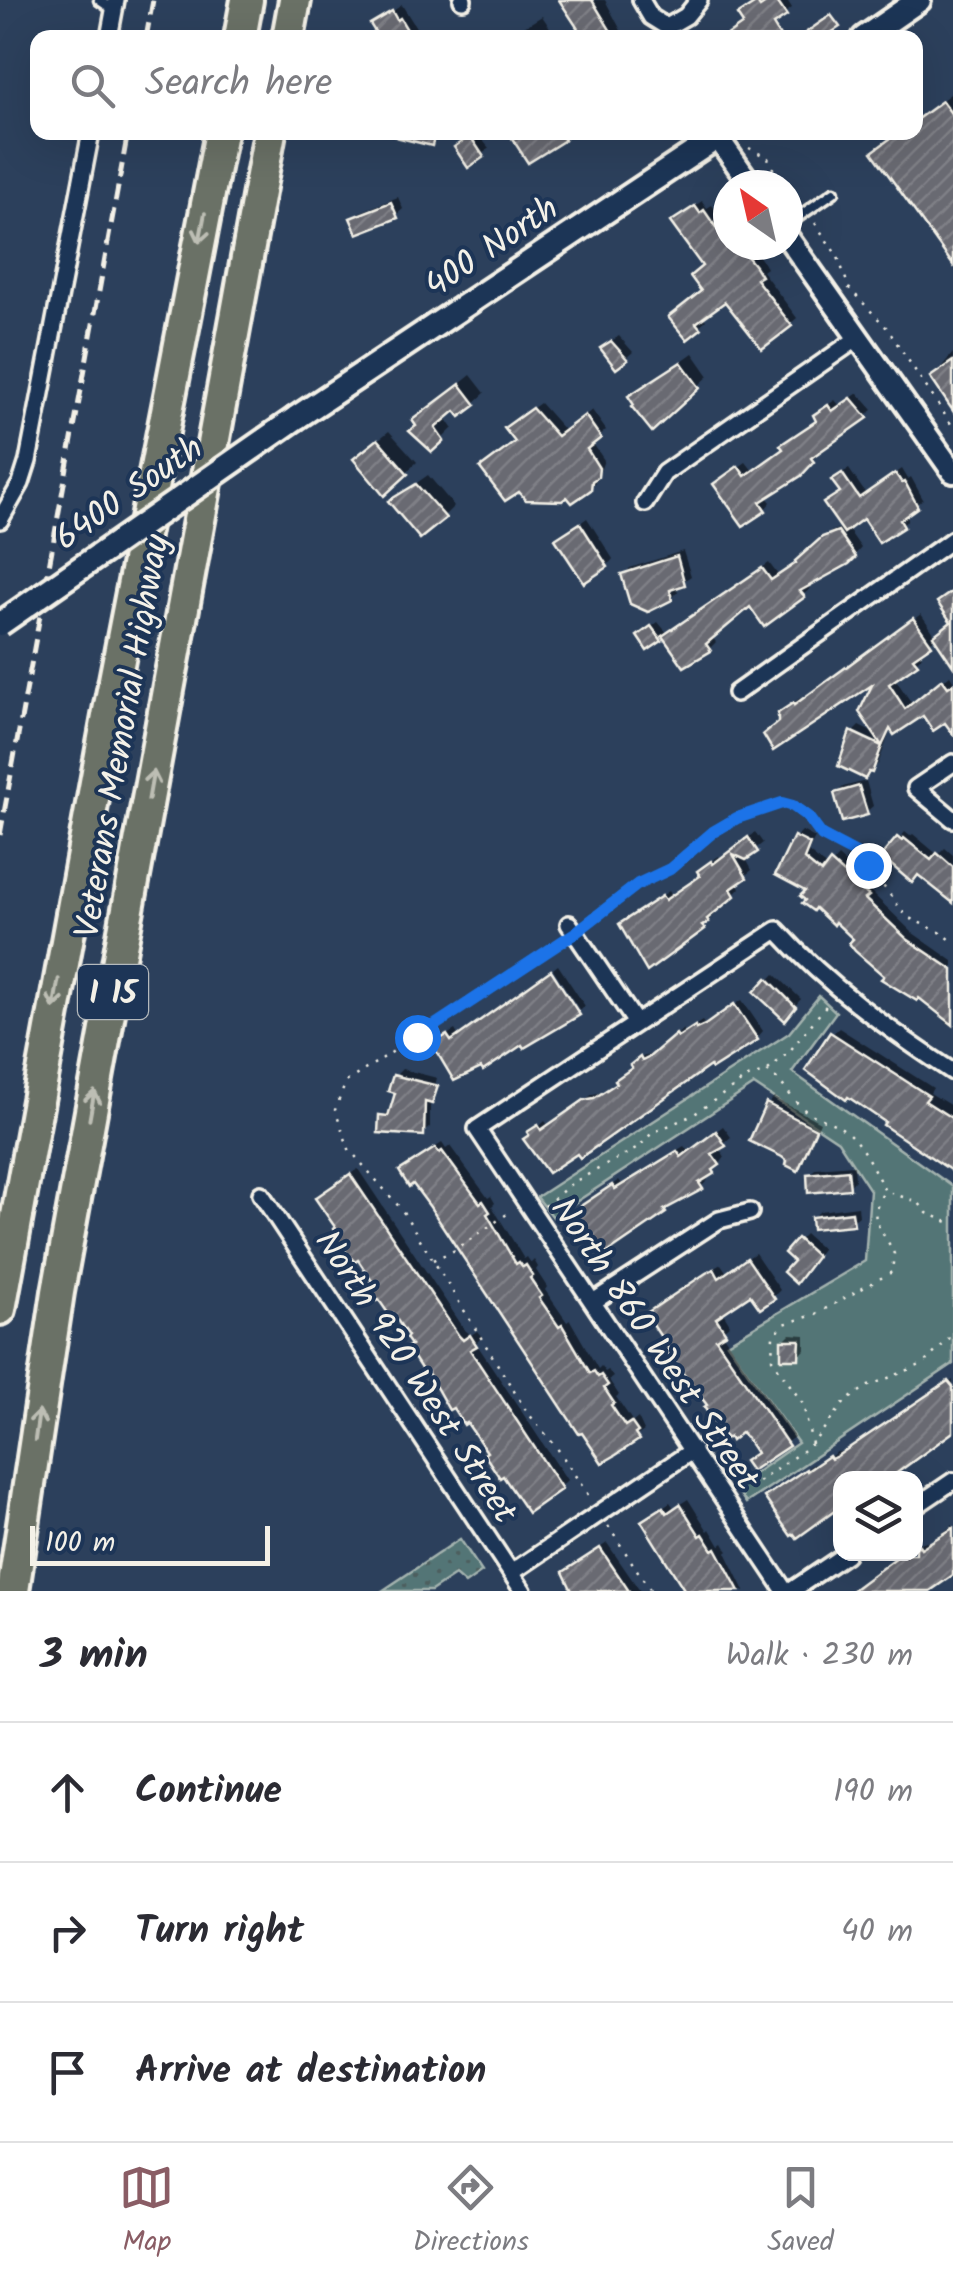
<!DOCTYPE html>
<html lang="en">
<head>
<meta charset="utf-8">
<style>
  body { margin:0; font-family:Kalam,sans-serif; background:#f2f2f3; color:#2b2b33 }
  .controls { position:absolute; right:30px; bottom:30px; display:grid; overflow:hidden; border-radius:20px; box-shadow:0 10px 40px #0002 }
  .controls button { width:90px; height:90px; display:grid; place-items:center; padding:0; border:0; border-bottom:2px solid #e1e1e2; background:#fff; color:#2b2b33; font:50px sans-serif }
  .compass { position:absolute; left:713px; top:170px; width:90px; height:90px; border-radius:50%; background:#fff; box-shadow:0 10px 40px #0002; rotate:326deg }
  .scale { position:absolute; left:30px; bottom:25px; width:240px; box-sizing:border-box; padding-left:10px; border:5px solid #f4f1e8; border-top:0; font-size:28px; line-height:35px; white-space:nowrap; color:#f4f1e8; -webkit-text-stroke:8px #1d3557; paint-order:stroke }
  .stop { position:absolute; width:30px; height:30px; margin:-22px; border:8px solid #1a73e8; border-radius:50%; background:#fff }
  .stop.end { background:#1a73e8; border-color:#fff; box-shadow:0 2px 10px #0008 }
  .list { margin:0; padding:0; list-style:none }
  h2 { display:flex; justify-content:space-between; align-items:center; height:130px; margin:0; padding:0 40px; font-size:42px }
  h2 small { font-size:32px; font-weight:400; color:#7c7c81 }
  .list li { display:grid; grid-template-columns:65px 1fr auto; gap:30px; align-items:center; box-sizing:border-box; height:140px; padding:0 40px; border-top:2px solid #e1e1e2 }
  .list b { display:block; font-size:38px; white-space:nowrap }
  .list em { font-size:32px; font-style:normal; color:#7c7c81 }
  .icon { flex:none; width:55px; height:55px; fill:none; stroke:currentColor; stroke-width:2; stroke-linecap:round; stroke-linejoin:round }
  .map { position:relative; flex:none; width:953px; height:1591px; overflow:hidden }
  .search { position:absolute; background:#fff; box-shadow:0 10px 40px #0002; left:30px; right:30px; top:30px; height:110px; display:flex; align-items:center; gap:25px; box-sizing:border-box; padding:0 35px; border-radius:20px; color:#7c7c81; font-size:38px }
  .sheet { height:550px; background:#fff }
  nav { display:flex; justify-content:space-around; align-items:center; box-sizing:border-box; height:140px; border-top:2px solid #e1e1e2; background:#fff; font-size:28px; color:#7c7c81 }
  nav a { display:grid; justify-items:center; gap:5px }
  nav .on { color:#8a5d65 }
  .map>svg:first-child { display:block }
  .grass { fill:url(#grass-dots); stroke:#a4b3af; stroke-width:2.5 }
  .park { fill:#537576; stroke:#a4b3af; stroke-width:2.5 }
  .shadow { fill:#0007 }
  .building { fill:url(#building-hatch); stroke:#f4f1e8; stroke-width:2.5 }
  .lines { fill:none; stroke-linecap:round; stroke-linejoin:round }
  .service-casing { stroke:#f4f1e8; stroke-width:15 }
  .minor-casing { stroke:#f4f1e8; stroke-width:22 }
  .tertiary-casing { stroke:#f4f1e8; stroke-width:28 }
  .secondary-casing { stroke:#f4f1e8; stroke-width:30 }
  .motorway-casing { stroke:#f4f1e8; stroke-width:38 }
  .path { stroke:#f4f1e8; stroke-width:2.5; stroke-dasharray:2.5 8; stroke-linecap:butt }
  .service { stroke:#1d3557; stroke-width:8 }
  .minor { stroke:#1d3557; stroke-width:15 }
  .tertiary { stroke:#1d3557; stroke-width:20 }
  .secondary { stroke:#1d3557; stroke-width:22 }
  .motorway { stroke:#6a7166; stroke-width:30 }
  .rail { stroke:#f4f1e8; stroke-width:5; stroke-dasharray:15 8; stroke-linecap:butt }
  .secondary-bridge-casing { stroke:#f4f1e8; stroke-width:30; stroke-linecap:butt }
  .secondary-bridge { stroke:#1d3557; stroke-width:22 }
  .oneway { stroke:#bdbeb4 }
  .route { stroke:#1a73e8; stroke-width:12 }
  .labels { text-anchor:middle; stroke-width:8; stroke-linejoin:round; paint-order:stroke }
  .shield { fill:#1d3557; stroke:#b4b9bc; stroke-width:2.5 }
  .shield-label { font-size:32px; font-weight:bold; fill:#f4f1e8 }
  .street-label { font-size:35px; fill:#f4f1e8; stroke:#1d3557 }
</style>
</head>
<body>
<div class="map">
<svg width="953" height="1591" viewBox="0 0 953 1591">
  <defs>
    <pattern id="grass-dots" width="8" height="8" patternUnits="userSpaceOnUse" patternTransform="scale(2.5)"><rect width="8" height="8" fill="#537576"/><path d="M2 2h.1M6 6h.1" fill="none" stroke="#4e5e5e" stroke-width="1.8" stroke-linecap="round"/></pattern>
    <pattern id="building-hatch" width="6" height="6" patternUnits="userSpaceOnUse" patternTransform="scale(2.5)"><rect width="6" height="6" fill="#696a72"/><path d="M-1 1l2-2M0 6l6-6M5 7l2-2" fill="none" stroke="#7f8086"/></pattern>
  </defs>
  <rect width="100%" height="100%" fill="#2c405c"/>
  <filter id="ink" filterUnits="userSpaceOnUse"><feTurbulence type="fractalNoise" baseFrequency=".01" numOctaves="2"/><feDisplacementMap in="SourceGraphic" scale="20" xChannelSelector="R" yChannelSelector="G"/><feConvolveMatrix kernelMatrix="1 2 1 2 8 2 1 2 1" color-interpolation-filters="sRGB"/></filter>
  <g filter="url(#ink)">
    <polygon class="grass" points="460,1539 482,1572 465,1584 455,1575 431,1591 382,1591"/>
    <polygon class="park" points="819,996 836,1012 792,1072 953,1187 953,1364 746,1503 735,1487 798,1443 727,1343 865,1261 870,1190 838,1141 754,1085 553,1217 537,1197 789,1033"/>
    <g class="shadow">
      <polygon points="562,0 605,0 625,38 582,38 586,35"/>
      <polygon points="760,0 787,0 792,8 755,35 745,23 747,9"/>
      <polygon points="402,5 417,29 415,32 418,38 380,38 373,24"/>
      <polygon points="542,16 557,38 506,38"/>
      <polygon points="953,92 953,261 875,153 897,132 916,132 916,119"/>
      <polygon points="476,132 489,148 482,155 464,141"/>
      <polygon points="398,197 403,209 396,215 353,218 360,212"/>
      <polygon points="702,201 707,208 712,205 728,227 728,245 750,245 761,259 766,268 762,271 797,318 790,324 726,299 702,316 706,320 687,337 704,291 705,266 680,216"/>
      <polygon points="619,336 633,352 626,358 610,342"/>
      <polygon points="693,353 709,376 652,428 631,397"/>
      <polygon points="953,353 953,407 933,377"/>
      <polygon points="471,375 485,393 474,403 456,407 445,416 453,428 432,449 415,420"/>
      <polygon points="858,393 873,410 817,451 819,453 799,474 766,496 771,502 765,509 744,523 723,478 746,462 753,471 819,420 822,409 835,400 840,406"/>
      <polygon points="540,403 565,431 592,410 606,430 592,442 604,460 597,480 589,488 517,441 514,422"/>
      <polygon points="389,431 417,462 385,493 367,449"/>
      <polygon points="849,469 866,494 902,469 908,479 911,477 923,499 905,513 908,519 903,525 864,516 847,528 861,548 855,555 833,572 806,584 810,589 803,595 750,604 711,636 716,642 709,649 685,663 665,635 648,647 647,630 658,622 668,634 769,563 778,575 799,562 832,531 843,527 840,474"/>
      <polygon points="428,475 454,506 444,516 391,501"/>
      <polygon points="587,518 613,559 607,566 558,539"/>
      <polygon points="683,551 691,576 676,586 678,592 671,598 624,575 630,568"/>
      <polygon points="921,614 936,636 953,622 953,647 936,637 919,651 922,656 916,662 894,677 913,705 950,675 953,680 953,717 923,712 892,727 878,764 872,770 852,733 859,726 878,735 878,678 781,721 780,714 787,707 800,698 802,701"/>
      <polygon points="866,781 873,806 866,812 836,794 843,787"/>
      <polygon points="802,831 815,838 808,852 828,868 838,857 873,888 870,891 913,933 953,961 952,1026 945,1021 944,1011 893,985 856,939 808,890 796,837"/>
      <polygon points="755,832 763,843 745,857 752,870 737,882 740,888 703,927 629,918 669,891 672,896 702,875 706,864 719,856 721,860"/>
      <polygon points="905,832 910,836 913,834 938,855 945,848 953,855 953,900 899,839"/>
      <polygon points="558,965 585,1006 580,1011 553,969"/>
      <polygon points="775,974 801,999 785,1017 758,992"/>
      <polygon points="742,1000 763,1031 757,1038 712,1066 711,1063 526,1139 545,1121 548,1125 593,1094 603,1092 619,1082 639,1058 658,1052 683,1029 685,1032 702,1021 704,1024 714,1019"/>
      <polygon points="576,1014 484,1068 442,1038 455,1030 459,1037"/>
      <polygon points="839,1028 933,1088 930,1093 953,1107 953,1168 888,1121 832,1034"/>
      <polygon points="402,1069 437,1078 432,1097 436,1097 430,1103 430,1127 423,1133 381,1116 393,1110 398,1091 395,1076"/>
      <polygon points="774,1098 820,1122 804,1161 797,1168 768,1104"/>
      <polygon points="723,1126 731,1137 719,1147 725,1157 720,1164 705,1176 708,1180 701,1187 664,1211 582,1205 619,1180 622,1184 684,1146 689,1152"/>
      <polygon points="442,1143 446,1149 450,1146 488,1198 491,1196 495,1203 492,1206 524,1259 527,1257 531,1263 534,1260 538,1267 536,1270 547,1287 545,1290 567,1322 570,1320 598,1369 601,1366 605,1372 608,1370 613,1377 609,1380 619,1395 616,1397 633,1422 638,1418 644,1431 603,1459 409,1165"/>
      <polygon points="854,1165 855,1180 849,1187 809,1175 816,1168"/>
      <polygon points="358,1169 465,1330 471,1335 477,1331 482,1337 476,1343 567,1480 560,1487 490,1451 448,1398 375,1281 339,1234 325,1191"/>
      <polygon points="858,1206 859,1216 852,1222 813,1218 820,1211"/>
      <polygon points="805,1234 822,1249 803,1274 787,1252"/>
      <polygon points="755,1253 780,1290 773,1297 750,1292 722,1311 730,1324 721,1332 794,1437 752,1468 758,1452 743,1429 710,1404 672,1348 658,1306 716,1267 721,1264 727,1273"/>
      <polygon points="790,1334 805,1335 805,1350 798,1357 783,1341"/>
      <polygon points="953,1380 953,1428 872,1478 840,1478 840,1505 798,1535 767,1497 813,1464 815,1466 837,1452 847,1451"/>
      <polygon points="688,1499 708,1531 710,1529 720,1546 724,1543 728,1550 726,1552 745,1591 689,1591 651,1515 670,1502 674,1508"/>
      <polygon points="953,1525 953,1573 927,1591 850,1590 903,1554 916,1554 916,1544 927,1541 929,1543"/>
      <polygon points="607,1543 640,1591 575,1591 573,1566"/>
    </g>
    <g class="building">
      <polygon points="559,0 592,0 615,38 584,38"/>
      <polygon points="770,0 776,0 787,16 773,25 781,38 723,38 743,24 737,15 757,2 760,7"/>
      <polygon points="392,11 397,20 400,18 412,38 379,38 370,24"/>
      <polygon points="831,15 840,27 823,38 798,38"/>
      <polygon points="942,101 953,116 953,265 872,152 899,132 916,132 916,120"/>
      <polygon points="397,132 435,132 432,146 396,137"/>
      <polygon points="508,132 558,132 565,140 528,163"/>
      <polygon points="470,136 484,157 468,168 454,147"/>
      <polygon points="391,202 398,218 357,234 350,218"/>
      <polygon points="695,206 700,213 704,210 728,245 738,245 755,266 761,276 756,279 792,326 762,349 725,302 696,323 701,329 687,340 668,317 701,291 690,276 702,266 670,222"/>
      <polygon points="611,341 628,360 616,369 600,348"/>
      <polygon points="953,361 953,411 930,377"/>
      <polygon points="681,362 700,388 652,432 632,407 634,405 628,396"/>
      <polygon points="460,384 476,405 460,417 455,411 435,428 444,441 432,452 409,431 416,426 412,420"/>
      <polygon points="851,398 868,418 811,458 814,462 801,476 760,502 766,511 743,526 713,484 738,466 745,476 783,449 780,445 816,421 813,415 828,405 832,411"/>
      <polygon points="532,408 557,436 585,415 601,438 587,449 599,468 598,477 592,481 591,490 572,503 567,497 562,501 526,500 519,492 505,501 480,468 515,442 504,428"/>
      <polygon points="378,439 408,474 384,496 353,459"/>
      <polygon points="842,473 859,498 895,473 902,483 905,482 918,507 900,520 904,527 879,543 863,519 844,533 823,503 840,492 831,480"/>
      <polygon points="416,484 446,518 420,539 388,501"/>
      <polygon points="580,523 608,567 584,583 555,539"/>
      <polygon points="838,531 856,557 849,564 800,591 805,597 764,627 750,607 706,644 711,651 684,667 662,636 762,568 771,580 796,563 795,561 822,537"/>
      <polygon points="677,556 685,585 670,590 672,600 648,612 630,604 621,574"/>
      <polygon points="953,591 953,666 933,636 951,622 937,602"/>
      <polygon points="913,618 932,645 913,658 918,664 889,684 905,709 942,679 948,687 953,684 953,734 945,723 933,731 923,716 894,735 890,729 882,746 859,712 872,685 773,751 763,734 778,722 778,713 793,703 794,705"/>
      <polygon points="651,626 662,641 647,651 637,636"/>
      <polygon points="850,731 882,746 872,773 869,772 865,779 838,766"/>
      <polygon points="859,786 868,815 842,822 834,793"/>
      <polygon points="794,836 810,844 804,859 821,873 830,861 869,896 865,899 907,939 953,970 953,1025 919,998 917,1001 881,979 884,976 855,951 849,943 853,939 835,922 833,925 815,908 813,911 802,903 805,900 800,896 805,891 775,875"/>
      <polygon points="748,837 758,852 746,860 733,854 747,878 731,889 735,896 707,919 709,922 702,926 705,929 647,972 619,924 662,896 665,900 700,876 697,871 711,861 713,864"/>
      <polygon points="897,837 902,841 904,838 931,860 937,853 953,867 953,903 918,875 912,883 881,856"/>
      <polygon points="551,970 580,1015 524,1048 522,1045 483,1071 481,1068 454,1081 432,1044 447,1035 451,1041"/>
      <polygon points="767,978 796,1007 785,1021 754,992"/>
      <polygon points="734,1004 758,1040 712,1069 710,1066 580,1158 577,1154 548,1173 523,1139 529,1135 527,1132 538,1125 541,1130 584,1100 594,1098 617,1083 615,1080 632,1068 630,1065 640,1057 642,1061 648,1058 676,1034 678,1037 695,1026 696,1029 705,1025"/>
      <polygon points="830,1032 929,1096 925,1101 953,1119 953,1172 883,1125 885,1122 848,1097 846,1100 805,1070"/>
      <polygon points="393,1075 438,1086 432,1104 425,1102 424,1136 378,1133 379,1115 388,1116 395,1093 388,1091"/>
      <polygon points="766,1103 816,1129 798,1171 786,1165 787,1161 782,1157 749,1141"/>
      <polygon points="716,1131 726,1146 712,1154 720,1165 713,1170 715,1173 699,1183 703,1189 664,1210 666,1213 606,1254 602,1249 599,1251 573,1211 612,1185 615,1189 677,1151 681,1157"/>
      <polygon points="435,1148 439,1153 442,1151 480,1203 483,1201 490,1212 487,1214 516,1264 519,1262 523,1267 526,1265 533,1276 530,1278 542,1296 539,1298 559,1327 562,1325 590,1373 594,1371 598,1377 601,1375 608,1385 604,1388 614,1403 611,1405 625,1426 631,1422 638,1432 635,1434 639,1440 616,1455 602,1463 582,1433 579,1434 430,1207 413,1184 409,1187 399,1171"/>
      <polygon points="848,1170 850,1189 808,1193 807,1174"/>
      <polygon points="350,1174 459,1336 463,1340 470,1335 477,1346 470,1350 562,1489 528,1513 503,1476 500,1478 484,1454 487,1452 467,1423 464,1425 453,1408 449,1410 428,1373 425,1375 418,1364 407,1347 411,1345 406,1338 408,1336 393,1314 390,1316 379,1300 377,1301 370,1291 373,1289 369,1283 372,1281 358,1260 355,1262 333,1237 336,1234 333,1229 335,1227 315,1198"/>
      <polygon points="852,1212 854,1225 812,1229 811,1217"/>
      <polygon points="797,1238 817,1256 796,1284 783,1272 793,1261 784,1253"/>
      <polygon points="747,1258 775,1299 760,1309 750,1295 716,1318 726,1333 716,1339 789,1446 751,1471 744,1461 756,1453 742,1432 731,1441 729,1437 726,1439 704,1407 707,1405 666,1351 669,1349 651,1322 654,1320 648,1312 706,1273 714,1269 719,1278"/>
      <polygon points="781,1340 800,1340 799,1359 781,1359"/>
      <polygon points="948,1381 953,1387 953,1432 890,1478 840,1478 840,1507 797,1538 794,1534 791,1536 764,1497 806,1469 807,1471 829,1456 831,1459 837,1456"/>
      <polygon points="680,1504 700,1536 703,1534 713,1550 716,1548 739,1591 685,1591 641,1521 663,1507 667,1513"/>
      <polygon points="953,1528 953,1575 930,1591 851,1591 901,1554 916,1554 916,1548 919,1545 921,1548"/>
      <polygon points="600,1548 629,1591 572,1591 563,1572"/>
    </g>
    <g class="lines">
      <g class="service-casing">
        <g id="service">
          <polyline points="99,0 115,11"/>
          <polyline points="788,224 834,192"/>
        </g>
      </g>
      <g class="minor-casing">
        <g id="minor">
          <polyline points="462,0 463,0"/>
          <polyline points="641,0 651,17 667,27 686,16 699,0"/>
          <polyline points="109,38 116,0"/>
          <polyline points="645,503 664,473 858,338"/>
          <polyline points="0,520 21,483 28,461 91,132"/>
          <polyline points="736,693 953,539"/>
          <polyline points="953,763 916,788 953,819"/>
          <polyline points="569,924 636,1023"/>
          <polyline points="261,1194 523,1591"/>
          <polyline points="593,1302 719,1220 750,1212"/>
          <polyline points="916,1506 953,1481"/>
          <polyline points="511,1573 693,1450"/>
          <path d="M785,1591L477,1129L777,930C829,987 889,1030 953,1072"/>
          <polyline points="791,1591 846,1554"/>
        </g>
      </g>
      <g class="tertiary-casing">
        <g id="tertiary">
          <polyline points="718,138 751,185"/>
          <polyline points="788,238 953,472"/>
        </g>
      </g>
      <g class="secondary-casing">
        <g id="secondary">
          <polyline points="864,38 919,0"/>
          <polyline points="296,418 725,132"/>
        </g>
      </g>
      <g class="motorway-casing">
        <g id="motorway">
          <polyline points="240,38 247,0"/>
          <polyline points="288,38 295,0"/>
          <polyline points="0,1309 109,711 221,132"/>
          <polyline points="13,1591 58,1292 270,132"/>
        </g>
      </g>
      <g class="path">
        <polyline points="749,148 768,158 778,179 784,185"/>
        <polyline points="788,188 798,201"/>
        <polyline points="815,223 838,257 849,288 886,327 953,427"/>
        <polyline points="587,924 638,884 688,857 713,832 737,818 783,803 800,809 822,836 860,856 907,917 944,934 953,942"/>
        <polyline points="560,943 346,1082 335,1110 349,1149 402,1210 527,1412 557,1448 590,1498"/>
        <polyline points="768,1070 789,1052 829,1002"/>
        <path d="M545,1206L572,1183L638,1148L652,1133L693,1115L748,1077L767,1071C782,1081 787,1093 799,1105C811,1117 826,1119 840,1127C862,1141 873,1169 885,1191L918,1202L927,1213L953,1224"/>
        <polyline points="433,1260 455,1250 507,1214"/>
        <path d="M812,1444L803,1404L772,1359L773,1336L784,1324L814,1315L892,1272L894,1254C884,1229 864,1222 884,1192"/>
        <polyline points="741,1494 812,1444 845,1402 866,1387 923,1364 953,1335"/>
        <polyline points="608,1526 651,1591"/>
      </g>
      <use href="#service" class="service"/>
      <use href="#minor" class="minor"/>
      <use href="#tertiary" class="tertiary"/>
      <use href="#secondary" class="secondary"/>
      <use href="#motorway" class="motorway"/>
      <g class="rail">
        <polyline points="146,38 153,0"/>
        <polyline points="0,835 128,132"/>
      </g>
      <g class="secondary-bridge-casing">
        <polyline id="secondary-bridge" points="0,624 296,418"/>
      </g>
      <use href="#secondary-bridge" class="secondary-bridge"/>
    </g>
    <defs><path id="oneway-shaft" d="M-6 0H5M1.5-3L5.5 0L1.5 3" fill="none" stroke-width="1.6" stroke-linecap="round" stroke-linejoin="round" transform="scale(2.5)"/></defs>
    <g class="oneway">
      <use href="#oneway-shaft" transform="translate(202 228) rotate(101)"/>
      <use href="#oneway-shaft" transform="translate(151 785) rotate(-80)"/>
      <use href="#oneway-shaft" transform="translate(56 994) rotate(100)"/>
      <use href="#oneway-shaft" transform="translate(92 1105) rotate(-80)"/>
      <use href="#oneway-shaft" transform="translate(37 1425) rotate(-82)"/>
    </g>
  </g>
  <g class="lines" filter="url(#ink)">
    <polyline class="route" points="417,1037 575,933 638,884 670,869 713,832 737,818 782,803 793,806 808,817 822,836 860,856 868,865"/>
  </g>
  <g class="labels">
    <rect class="shield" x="78" y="965" width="70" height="54" rx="8"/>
    <g class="shield-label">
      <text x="113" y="1003">I 15</text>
    </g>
    <g class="street-label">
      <text transform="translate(491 246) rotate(-34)" y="12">400 North</text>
      <text transform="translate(128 492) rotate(-35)" y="12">6400 South</text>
      <text transform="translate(121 736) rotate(-80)" y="12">Veterans Memorial Highway</text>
      <text transform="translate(656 1343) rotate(56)" y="12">North 860 West Street</text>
      <text transform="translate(417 1376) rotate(57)" y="12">North 920 West Street</text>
    </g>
  </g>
</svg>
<div class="controls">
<button><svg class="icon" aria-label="layers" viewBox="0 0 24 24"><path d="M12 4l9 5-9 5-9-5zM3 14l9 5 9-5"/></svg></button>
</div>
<svg class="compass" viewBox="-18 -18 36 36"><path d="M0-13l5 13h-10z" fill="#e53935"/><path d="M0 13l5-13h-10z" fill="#7c7c81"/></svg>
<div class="scale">100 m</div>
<div class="stop" style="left:417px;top:1037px"></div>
<div class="stop end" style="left:868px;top:865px"></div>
<div class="search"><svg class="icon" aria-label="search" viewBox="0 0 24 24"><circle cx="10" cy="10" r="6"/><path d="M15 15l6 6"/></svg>Search here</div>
</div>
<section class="sheet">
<h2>3 min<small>Walk · 230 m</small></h2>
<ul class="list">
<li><svg class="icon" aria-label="ahead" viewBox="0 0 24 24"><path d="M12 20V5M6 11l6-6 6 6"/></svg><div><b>Continue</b></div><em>190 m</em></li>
<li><svg class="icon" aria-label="right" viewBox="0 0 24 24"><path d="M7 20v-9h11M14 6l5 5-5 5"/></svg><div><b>Turn right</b></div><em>40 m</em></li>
<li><svg class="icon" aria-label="arrive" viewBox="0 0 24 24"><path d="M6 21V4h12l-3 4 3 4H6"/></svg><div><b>Arrive at destination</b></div></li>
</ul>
</section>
<nav>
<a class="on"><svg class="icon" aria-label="map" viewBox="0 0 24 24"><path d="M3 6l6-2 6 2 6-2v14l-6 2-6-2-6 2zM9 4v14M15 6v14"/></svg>Map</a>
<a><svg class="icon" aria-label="directions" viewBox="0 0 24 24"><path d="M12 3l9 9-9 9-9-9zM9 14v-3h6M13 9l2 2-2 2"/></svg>Directions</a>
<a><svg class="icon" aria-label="saved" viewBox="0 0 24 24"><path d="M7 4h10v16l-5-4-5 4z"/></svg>Saved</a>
</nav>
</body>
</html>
